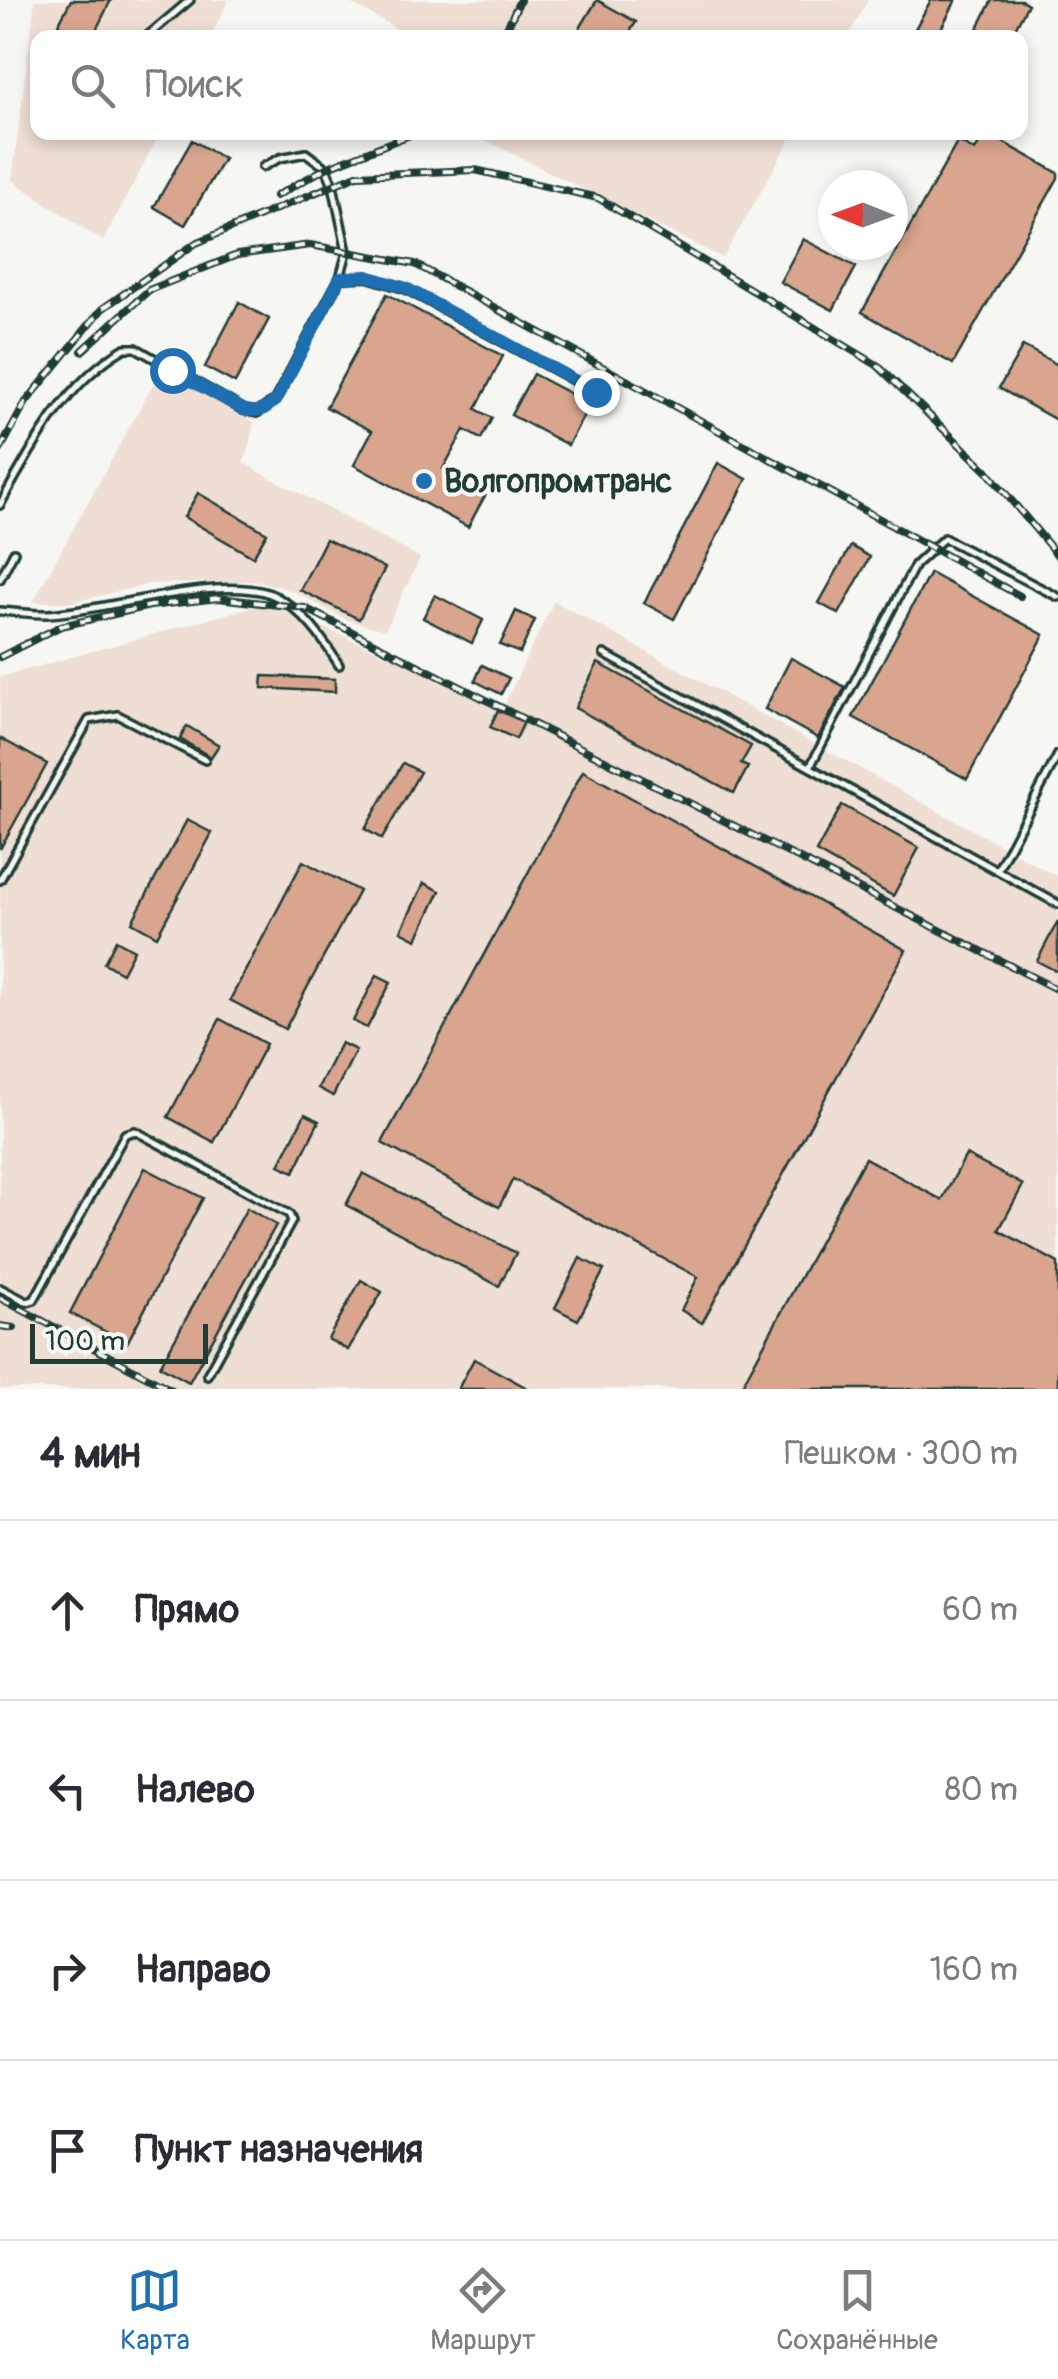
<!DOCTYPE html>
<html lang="ru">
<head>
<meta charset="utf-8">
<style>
  body { margin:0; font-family:Pangolin,sans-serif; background:#f2f2f3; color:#2b2b33 }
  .compass { position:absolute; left:818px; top:170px; width:90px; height:90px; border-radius:50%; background:#fff; box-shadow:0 5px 15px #0003; rotate:271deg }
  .scale { position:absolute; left:30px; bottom:25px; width:178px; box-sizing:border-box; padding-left:10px; border:5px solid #1f3d34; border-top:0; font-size:28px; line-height:35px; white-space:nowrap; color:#1f3d34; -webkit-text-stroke:8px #f6f6f2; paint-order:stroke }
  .stop { position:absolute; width:30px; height:30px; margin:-22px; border:8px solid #1f6fb2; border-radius:50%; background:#fff }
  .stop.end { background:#1f6fb2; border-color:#fff; box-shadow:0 2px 10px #0008 }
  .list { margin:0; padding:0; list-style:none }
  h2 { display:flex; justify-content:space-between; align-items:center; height:130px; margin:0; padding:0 40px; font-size:42px }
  h2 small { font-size:32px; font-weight:400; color:#7c7c81 }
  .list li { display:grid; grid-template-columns:65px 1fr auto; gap:30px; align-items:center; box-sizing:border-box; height:180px; padding:0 40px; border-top:2px solid #e1e1e2 }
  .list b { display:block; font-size:38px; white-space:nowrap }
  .list em { font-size:32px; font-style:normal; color:#7c7c81 }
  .icon { flex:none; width:55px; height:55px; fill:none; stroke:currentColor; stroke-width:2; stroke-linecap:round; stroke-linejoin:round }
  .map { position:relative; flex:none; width:1058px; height:1389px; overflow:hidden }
  .search { position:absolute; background:#fff; box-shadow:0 5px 15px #0003; left:30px; right:30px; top:30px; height:110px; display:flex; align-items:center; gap:25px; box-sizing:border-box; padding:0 35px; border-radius:20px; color:#7c7c81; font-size:38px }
  .sheet { height:850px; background:#fff }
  nav { display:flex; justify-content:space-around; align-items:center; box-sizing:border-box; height:140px; border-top:2px solid #e1e1e2; background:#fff; font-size:28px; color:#7c7c81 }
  nav a { display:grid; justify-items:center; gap:5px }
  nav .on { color:#1f6fb2 }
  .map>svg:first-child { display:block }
  .built { fill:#eeded4 }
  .building { fill:#daa58f; stroke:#1f3d34; stroke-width:2.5 }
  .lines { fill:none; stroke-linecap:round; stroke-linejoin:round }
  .lane-casing { stroke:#1f3d34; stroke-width:12 }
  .lane { stroke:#f6f6f2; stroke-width:5 }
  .rail-casing { stroke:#1f3d34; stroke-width:8 }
  .rail { stroke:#f6f6f2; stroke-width:4; stroke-dasharray:11; stroke-linecap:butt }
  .route { stroke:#1f6fb2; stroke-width:12 }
  .poi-dot { fill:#1f6fb2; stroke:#f6f6f2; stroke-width:4 }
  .labels { text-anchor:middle; stroke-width:8; stroke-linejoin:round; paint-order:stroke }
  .poi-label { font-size:32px; font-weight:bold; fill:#1f3d34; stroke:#f6f6f2; text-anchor:start }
</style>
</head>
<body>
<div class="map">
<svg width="1058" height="1389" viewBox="0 0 1058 1389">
  <rect width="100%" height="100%" fill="#f6f6f2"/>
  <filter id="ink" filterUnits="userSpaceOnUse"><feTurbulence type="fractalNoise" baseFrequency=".01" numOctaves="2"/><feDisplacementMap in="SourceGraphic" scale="20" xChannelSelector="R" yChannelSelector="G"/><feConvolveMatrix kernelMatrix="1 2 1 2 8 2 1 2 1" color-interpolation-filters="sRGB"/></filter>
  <g filter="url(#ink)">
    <g class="built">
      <polygon points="35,0 229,0 210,37 38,38 38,132 160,133 103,241 12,180"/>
      <polygon points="345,0 868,0 847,38 412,37"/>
      <polygon points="471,133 794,132 794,133 723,258"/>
      <polygon points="161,370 254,422 248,452 243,463 420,558 385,630 347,620 293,591 260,581 149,584 73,602 33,602"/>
      <polygon points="554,601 1058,877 1058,1389 0,1389 0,677 266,603 504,705"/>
    </g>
    <g class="building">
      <polygon points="71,0 111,0 92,38 81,38 58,25"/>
      <polygon points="597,0 636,22 626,38 574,38"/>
      <polygon points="931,0 956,0 936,38 910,38"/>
      <polygon points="992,0 1021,0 1028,4 1010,38 973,38"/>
      <polygon points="985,132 1058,173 1058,178 953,364 862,312 958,141 975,151"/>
      <polygon points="192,140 224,159 185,225 154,207"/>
      <polygon points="803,239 856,267 833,310 780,282"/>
      <polygon points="387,294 503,356 476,409 492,418 481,439 464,430 443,469 487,492 468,527 354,465 372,431 326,407"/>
      <polygon points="239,302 269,319 235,383 205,367"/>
      <polygon points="1023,346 1058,365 1058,421 999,388"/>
      <polygon points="533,374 590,404 568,445 511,415"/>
      <polygon points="718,463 747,479 674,619 644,603"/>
      <polygon points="198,493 267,533 253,557 184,517"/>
      <polygon points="326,539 385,568 359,619 300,590"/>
      <polygon points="851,546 870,557 839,614 819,603"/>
      <polygon points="930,573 1044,635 967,779 853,717"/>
      <polygon points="435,595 483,620 472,643 423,618"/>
      <polygon points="516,611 535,620 520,653 500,645"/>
      <polygon points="791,658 845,687 818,738 765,709"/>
      <polygon points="598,663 751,746 741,764 748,767 734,793 575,708"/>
      <polygon points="482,665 509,678 501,694 475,681"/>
      <polygon points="263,676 335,679 335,692 262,688"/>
      <polygon points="498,710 524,722 516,739 490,727"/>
      <polygon points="187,726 219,745 211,757 180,739"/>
      <polygon points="0,738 47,764 0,849"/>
      <polygon points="403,763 420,772 382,839 365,829"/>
      <polygon points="583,771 906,950 702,1323 681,1310 698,1277 513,1179 499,1207 382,1143"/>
      <polygon points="842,805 919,848 893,896 816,852"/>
      <polygon points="187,820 212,833 157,936 132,922"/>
      <polygon points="303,861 359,891 285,1029 230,1000"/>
      <polygon points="424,883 440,891 417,939 401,931"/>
      <polygon points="1058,921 1058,972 1037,961"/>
      <polygon points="116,940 134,950 122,973 104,963"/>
      <polygon points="377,975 391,982 367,1028 353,1021"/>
      <polygon points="220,1019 266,1044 214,1142 168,1117"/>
      <polygon points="341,1043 356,1050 333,1096 318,1088"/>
      <polygon points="305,1114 319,1121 294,1172 279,1165"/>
      <polygon points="966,1155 1023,1185 999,1230 1058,1263 1058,1389 748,1389 742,1385 865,1158 942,1200"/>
      <polygon points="145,1168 203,1198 127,1343 70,1313"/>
      <polygon points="363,1173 516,1253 499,1286 346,1205"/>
      <polygon points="247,1208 276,1225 189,1382 160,1366"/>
      <polygon points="580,1258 604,1270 578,1320 555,1308"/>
      <polygon points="361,1280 382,1292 348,1350 328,1339"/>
      <polygon points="474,1359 529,1389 458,1389"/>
    </g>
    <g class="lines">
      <g class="lane-casing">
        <g id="lane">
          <polyline points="145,38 190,0"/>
          <polyline points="340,278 367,277 406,289 595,392"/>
          <path d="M0,505C31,448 67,381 125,348H136L244,410L257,413L275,400L340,278L347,252L333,185L326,168L306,153L280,158L263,167"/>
          <polyline points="0,579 14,552"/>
          <path d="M0,611C15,612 31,614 47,614C104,612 228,571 277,597C304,612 323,639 339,665"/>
          <polyline points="604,654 1058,904"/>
          <polyline points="811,765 915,565 944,538 1058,597"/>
          <polyline points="998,869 1058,755"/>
          <polyline points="0,880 89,720 118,715 205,760"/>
          <polyline points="0,1288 27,1302 34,1300 125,1134 135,1131 289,1214 292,1221 207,1375"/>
        </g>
      </g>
      <use href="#lane" class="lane"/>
      <g class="rail-casing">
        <g id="rail">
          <polyline points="502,38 520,0"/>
          <polyline points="276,196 326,168 417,132"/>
          <polyline points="82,351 149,290 237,255 310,245 415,264 1020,596"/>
          <polyline points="0,450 26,402 102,309 196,243 357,175 475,170 598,198 877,365 986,470 1058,556"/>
          <polyline points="0,657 61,626 150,606 218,598 305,608 1058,990"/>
          <polyline points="0,1298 170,1389"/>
          <polyline points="0,1326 14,1328"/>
        </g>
      </g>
      <use href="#rail" class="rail"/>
    </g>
  </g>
  <g class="lines" filter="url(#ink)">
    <path class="route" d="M172,370L244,410C259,413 265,410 276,400L340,278L367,276L406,288L596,392"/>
  </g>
  <circle class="poi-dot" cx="424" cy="481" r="10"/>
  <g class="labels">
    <g class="poi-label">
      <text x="444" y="492">Волгопромтранс</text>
    </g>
  </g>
</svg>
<svg class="compass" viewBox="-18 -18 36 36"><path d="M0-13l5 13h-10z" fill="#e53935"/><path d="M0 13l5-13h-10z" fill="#7c7c81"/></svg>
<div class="scale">100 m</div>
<div class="stop" style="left:172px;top:370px"></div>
<div class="stop end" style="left:596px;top:392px"></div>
<div class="search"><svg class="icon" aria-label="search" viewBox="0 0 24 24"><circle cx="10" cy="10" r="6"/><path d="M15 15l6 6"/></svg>Поиск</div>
</div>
<section class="sheet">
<h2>4 мин<small>Пешком · 300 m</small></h2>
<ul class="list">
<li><svg class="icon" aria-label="ahead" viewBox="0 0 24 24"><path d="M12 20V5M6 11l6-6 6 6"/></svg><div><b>Прямо</b></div><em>60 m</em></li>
<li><svg class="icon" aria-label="left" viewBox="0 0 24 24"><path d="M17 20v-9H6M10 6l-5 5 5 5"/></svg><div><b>Налево</b></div><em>80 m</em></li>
<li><svg class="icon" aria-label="right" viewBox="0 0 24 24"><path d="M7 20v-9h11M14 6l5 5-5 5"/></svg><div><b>Направо</b></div><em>160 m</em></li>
<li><svg class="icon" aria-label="arrive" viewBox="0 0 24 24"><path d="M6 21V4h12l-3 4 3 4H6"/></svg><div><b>Пункт назначения</b></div></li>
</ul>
</section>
<nav>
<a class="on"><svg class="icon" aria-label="map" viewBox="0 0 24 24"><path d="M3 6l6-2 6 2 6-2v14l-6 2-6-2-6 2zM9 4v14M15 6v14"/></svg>Карта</a>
<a><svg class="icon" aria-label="directions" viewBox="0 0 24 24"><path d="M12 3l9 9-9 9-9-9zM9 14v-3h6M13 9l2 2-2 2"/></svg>Маршрут</a>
<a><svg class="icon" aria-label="saved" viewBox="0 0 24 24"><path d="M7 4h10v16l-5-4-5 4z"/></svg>Сохранённые</a>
</nav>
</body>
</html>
